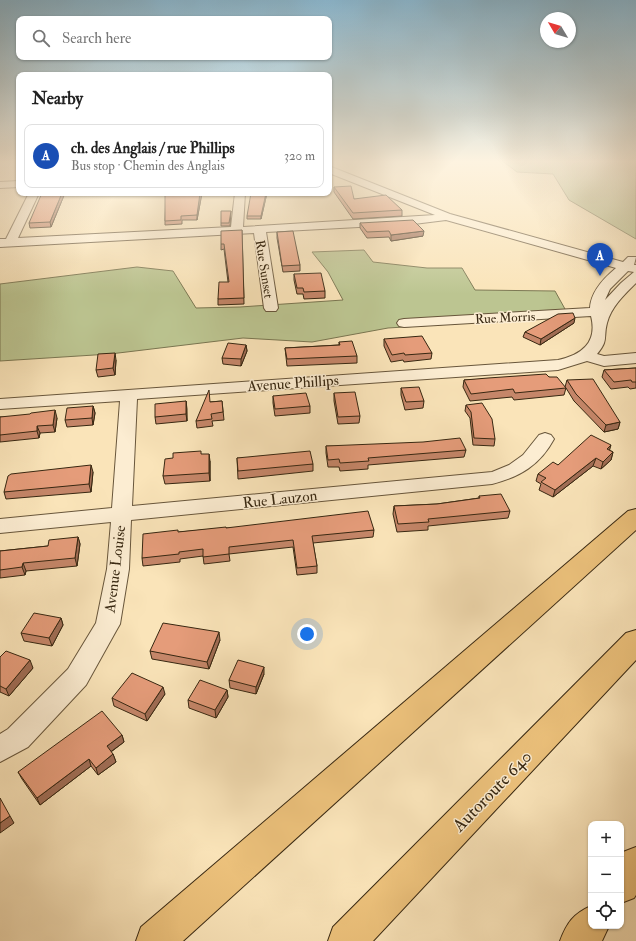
<!DOCTYPE html>
<html lang="en">
<head>
<meta charset="utf-8">
<style>
  body { margin:0; font-family:"IM FELL Double Pica",serif; background:#f6f6f6; color:#222 }
  .controls { position:absolute; right:12px; bottom:12px; display:grid; overflow:hidden; border-radius:8px; box-shadow:0 1px 3px #0004 }
  .controls button { width:36px; height:36px; display:grid; place-items:center; padding:0; border:0; border-bottom:1px solid #e0e0e0; background:#fff; color:#222; font:20px sans-serif }
  .compass { position:absolute; left:540px; top:12px; width:36px; height:36px; border-radius:50%; background:#fff; box-shadow:0 1px 3px #0004; rotate:308deg }
  .you { position:absolute; left:307px; top:634px; width:14px; height:14px; margin:-10px; border:3px solid #fff; border-radius:50%; background:#1a73e8; box-shadow:0 0 0 6px #1a73e833 }
  .badge { display:grid; place-items:center; width:26px; height:26px; border-radius:50%; background:#ea580c; color:#fff; font-size:13px; font-weight:700 }
  .pin { position:absolute; translate:-50% -33px; filter:drop-shadow(0 1px 2px #0008) }
  .pin::after { content:''; position:absolute; top:21px; width:14px; height:12px; background:inherit; clip-path:polygon(0 0,100% 0,50% 100%) }
  .list { margin:0; padding:0; list-style:none }
  h2 { display:flex; justify-content:space-between; align-items:center; height:52px; margin:0; padding:0 16px; font-size:17px }
  h2 small { font-size:13px; font-weight:400; color:#767676 }
  .list li { display:grid; grid-template-columns:26px 1fr auto; gap:12px; align-items:center; box-sizing:border-box; height:64px; margin:0 8px 8px; padding:0 8px; border:1px solid #e0e0e0; border-radius:8px }
  .list b { display:block; font-size:15px; white-space:nowrap }
  .list p { margin:0; font-size:13px; white-space:nowrap; color:#767676 }
  .list em { font-size:13px; font-style:normal; color:#767676 }
  .icon { flex:none; width:22px; height:22px; fill:none; stroke:currentColor; stroke-width:2; stroke-linecap:round; stroke-linejoin:round }
  .map { position:relative; flex:none; width:636px; height:941px; overflow:hidden }
  .search { position:absolute; background:#fff; box-shadow:0 1px 3px #0004; left:16px; top:16px; width:316px; height:44px; display:flex; align-items:center; gap:10px; box-sizing:border-box; padding:0 14px; border-radius:8px; color:#767676; font-size:15px }
  .panel { position:absolute; background:#fff; box-shadow:0 1px 3px #0004; left:16px; top:72px; width:316px; height:124px; border-radius:8px }
  .map>svg:first-child { display:block }
  .green { fill:#bcc591; stroke:#7a7651 }
  .lines { fill:none; stroke-linecap:round; stroke-linejoin:round }
  .minor-casing { stroke:#68563b; stroke-width:2 }
  .major-casing { stroke:#372711; stroke-width:2 }
  .highway-casing { stroke:#372711; stroke-width:2 }
  .minor { fill:#fcedd2; fill-rule:evenodd }
  .major { fill:#edc27c; fill-rule:evenodd }
  .highway { fill:#edc27c; fill-rule:evenodd }
  .wall { fill:#c58669; stroke:#372711 }
  .shaded-wall { fill:#a06d55; stroke:#372711 }
  .building { fill:#e59c7a; stroke:#372711 }
  .labels { text-anchor:middle; stroke-width:3; stroke-linejoin:round; paint-order:stroke }
  .far-street-label { font-size:13px; fill:#372711; stroke:#fcedd2 }
  .street-label { font-size:15px; fill:#372711; stroke:#fcedd2 }
  .near-street-label { font-size:18px; fill:#372711; stroke:#fcedd2 }
</style>
</head>
<body>
<div class="map">
<svg width="636" height="941" viewBox="0 0 636 941">
  <rect width="100%" height="100%" fill="#fae4b9"/>
  <filter id="stains"><feTurbulence type="fractalNoise" baseFrequency=".005" numOctaves="4"/><feColorMatrix values="0 0 0 0 .2 0 0 0 0 .09 0 0 0 0 .02 0 0 0 .5 -.17"/></filter>
  <radialGradient id="worn" r=".72"><stop offset=".6" stop-color="#630" stop-opacity="0"/><stop offset="1" stop-color="#630" stop-opacity=".3"/></radialGradient>
  <g class="green">
    <polygon points="504,162 636,162 636,239 569,200 553,174 517,172"/>
    <polygon points="364,250 373,262 427,268 462,268 475,290 555,291 565,309 546,318 388,328 312,342 243,338 110,354 0,361 0,284 137,267 173,271 196,308 240,307 343,300 328,272 312,252"/>
  </g>
  <g class="lines">
    <g class="minor-casing">
      <g id="minor">
        <path d="M329,166L450,214L623,262L628,257H636L634,265H636V283C624,295 611,307 607,323C603,338 609,340 597,354L604,356L636,353V363L604,366L587,361L558,370L137,399L132,506L492,472L509,465L523,455L539,435L545,433L551,435L554,439C540,465 520,477 492,484L131,520L129,569L120,624L116,631L86,685L28,747L0,762V734L8,729L68,669L96,623L107,569L111,522L0,533V519L112,508L120,401L0,409V399L558,360C581,355 598,343 591,316L404,327L399,326L397,323L399,320L404,319L590,308C591,291 604,278 616,268L446,220L414,224L266,232L278,308L276,311H266L264,308L254,233L0,247V239H6L29,193H39L18,238L231,227L235,193H245L243,227L435,215L329,173ZM628,271L634,272L621,283L605,300L610,289Z"/>
        <polygon points="19,181 19,187 0,188 0,182"/>
      </g>
    </g>
    <g class="major-casing">
      <polygon id="major" points="636,509 636,530 183,941 136,941 141,927 628,511"/>
    </g>
    <g class="highway-casing">
      <g id="highway">
        <polygon points="636,630 636,660 373,941 328,941 333,927 626,633"/>
        <polygon points="636,847 636,895 634,898 621,903 621,856 623,852"/>
        <path d="M591,906V926H609L602,941H560C567,923 573,914 591,906Z"/>
      </g>
    </g>
    <use href="#minor" class="minor"/>
    <use href="#major" class="major"/>
    <use href="#highway" class="highway"/>
  </g>
  <g class="wall">
    <polygon points="334,187 354,199 402,210 402,216 353,219 334,192"/>
    <polygon points="65,193 51,227 30,228 29,223"/>
    <polygon points="166,193 202,193 197,220 182,220 182,224 165,225 165,221"/>
    <polygon points="267,193 261,219 247,219 247,216"/>
    <polygon points="231,211 230,226 221,226 221,223"/>
    <polygon points="360,223 423,236 391,241 389,237 367,238 360,228"/>
    <polygon points="242,230 244,304 218,305 218,299 228,282 224,249 221,250 221,244"/>
    <polygon points="277,232 300,265 300,271 283,272 277,238"/>
    <polygon points="294,274 325,291 325,298 304,299 303,294 297,294 294,280"/>
    <polygon points="574,323 540,345 523,337 525,332"/>
    <polygon points="384,339 432,353 431,359 404,362 403,360 391,362 384,346"/>
    <polygon points="339,342 357,356 357,363 287,366 285,348 339,345"/>
    <polygon points="246,345 247,351 241,366 223,364 222,358"/>
    <polygon points="116,360 115,375 98,377 96,370"/>
    <polygon points="636,368 636,388 630,389 628,387 611,389 602,377 604,370"/>
    <polygon points="549,377 565,387 567,380 620,422 618,429 604,432 574,401 566,388 564,395 514,400 512,397 470,401 463,387 464,380"/>
    <polygon points="401,388 424,401 423,408 405,410 401,395"/>
    <polygon points="334,393 360,416 359,423 338,424 334,401"/>
    <polygon points="273,396 310,406 310,413 275,416 273,403"/>
    <polygon points="186,401 187,421 156,424 155,417"/>
    <polygon points="222,401 224,420 212,421 213,426 197,428 196,421 210,402"/>
    <polygon points="466,405 495,439 494,446 473,445 470,418 465,411"/>
    <polygon points="93,406 95,413 93,425 67,427 65,420"/>
    <polygon points="0,417 57,418 55,432 40,433 39,438 0,442"/>
    <polygon points="326,446 466,450 464,457 368,465 368,469 340,471 339,467 328,467 326,453"/>
    <polygon points="609,450 613,452 611,460 601,469 593,466 553,497 539,490 541,484 536,481 538,474 558,465"/>
    <polygon points="201,454 210,461 210,481 165,484 163,476 173,458"/>
    <polygon points="237,458 313,464 313,471 238,479"/>
    <polygon points="93,472 91,492 6,499 4,492"/>
    <polygon points="479,496 510,511 508,518 428,526 428,530 397,532 393,514 394,506 437,504 479,498"/>
    <polygon points="226,528 374,530 373,537 313,543 317,566 317,573 297,575 293,547 229,554 230,561 204,564 203,556 180,559 180,562 143,566 142,558 179,532"/>
    <polygon points="78,537 80,544 77,566 26,571 25,575 0,578 0,551 48,546"/>
    <polygon points="61,618 63,625 52,646 24,641 21,633"/>
    <polygon points="220,640 209,669 152,659 150,651"/>
    <polygon points="0,657 33,668 9,696 0,692"/>
    <polygon points="264,674 256,694 230,688 229,680"/>
    <polygon points="227,690 228,697 216,718 189,708 188,700"/>
    <polygon points="165,694 147,721 114,706 112,698"/>
    <polygon points="122,735 124,742 111,752 113,754 116,762 98,775 91,766 40,805 22,779 18,772"/>
  </g>
  <g class="shaded-wall">
    <polygon points="62,193 65,193 51,227 50,222"/>
    <polygon points="200,193 202,193 197,220 197,215"/>
    <polygon points="266,193 267,193 261,219 261,216"/>
    <polygon points="424,231 423,236 391,241 391,235"/>
    <polygon points="575,318 574,323 540,345 541,339"/>
    <polygon points="246,345 247,351 241,366 241,359"/>
    <polygon points="115,353 116,360 115,375 113,368"/>
    <polygon points="186,401 187,409 187,421 186,414"/>
    <polygon points="93,406 95,413 93,425 92,418"/>
    <polygon points="55,410 57,418 55,432 53,425"/>
    <polygon points="620,422 618,429 604,432 606,425"/>
    <polygon points="37,426 40,433 39,438 37,431"/>
    <polygon points="611,445 609,452 607,449"/>
    <polygon points="613,452 611,460 601,469 603,462"/>
    <polygon points="209,454 210,461 210,481 209,473"/>
    <polygon points="596,458 593,466 553,497 555,490"/>
    <polygon points="91,465 93,472 91,492 89,484"/>
    <polygon points="78,537 80,544 77,566 75,558"/>
    <polygon points="23,563 26,571 25,575 22,567"/>
    <polygon points="61,618 63,625 52,646 49,638"/>
    <polygon points="219,632 220,640 209,669 207,662"/>
    <polygon points="30,660 33,668 9,696 6,689"/>
    <polygon points="264,667 264,674 256,694 256,687"/>
    <polygon points="163,687 165,694 147,721 145,714"/>
    <polygon points="227,690 228,697 216,718 215,710"/>
    <polygon points="122,735 124,742 109,753 107,746"/>
    <polygon points="113,754 116,762 98,775 96,768"/>
    <polygon points="89,759 91,766 40,805 37,798"/>
    <polygon points="10,816 14,823 0,833 0,823"/>
  </g>
  <g class="building">
    <polygon points="351,186 354,199 386,195 402,210 353,213 334,187"/>
    <polygon points="42,193 62,193 50,222 29,223"/>
    <polygon points="166,193 200,193 197,215 181,216 181,220 165,221 165,195"/>
    <polygon points="251,193 266,193 261,216 247,216"/>
    <polygon points="221,211 231,211 229,223 221,223"/>
    <polygon points="413,220 424,231 391,235 389,231 367,232 360,223"/>
    <polygon points="242,230 244,298 218,299 219,282 229,282 224,244 221,244 221,231"/>
    <polygon points="293,231 300,265 282,266 277,232"/>
    <polygon points="321,273 325,291 304,292 303,288 297,288 294,274"/>
    <polygon points="573,313 575,318 541,339 525,332 558,314"/>
    <polygon points="422,336 432,353 405,355 404,353 392,355 384,339"/>
    <polygon points="352,341 357,356 287,359 285,348 340,345 339,342"/>
    <polygon points="228,343 246,345 241,359 222,358"/>
    <polygon points="115,353 113,368 96,370 98,354"/>
    <polygon points="636,368 636,382 632,382 631,380 614,382 604,370"/>
    <polygon points="546,374 549,377 557,377 566,388 515,393 513,389 471,394 464,380 488,378"/>
    <polygon points="593,379 620,422 606,425 576,394 567,380"/>
    <polygon points="419,387 424,401 406,402 401,388"/>
    <polygon points="209,390 210,402 222,401 223,412 211,414 212,419 196,421"/>
    <polygon points="355,392 360,416 338,417 334,393"/>
    <polygon points="306,393 310,406 275,409 273,396"/>
    <polygon points="186,401 186,414 155,417 155,404"/>
    <polygon points="482,403 492,419 495,439 474,438 471,412 466,405"/>
    <polygon points="93,406 92,418 65,420 67,408"/>
    <polygon points="55,410 53,425 37,426 37,431 0,435 0,417 30,414 31,413"/>
    <polygon points="591,435 611,445 607,449 613,452 603,462 596,458 555,490 541,482 546,478 538,474 553,462 558,465"/>
    <polygon points="460,438 466,450 368,458 369,461 340,463 339,459 328,460 326,446 423,442"/>
    <polygon points="201,451 201,454 209,454 209,473 163,476 165,459 173,458 173,453"/>
    <polygon points="310,451 313,464 238,471 237,458"/>
    <polygon points="91,465 89,484 4,492 8,476 11,474"/>
    <polygon points="501,494 510,511 428,519 429,522 398,524 394,506 437,504 480,498 479,496"/>
    <polygon points="368,511 374,530 312,536 317,566 297,568 293,540 229,547 229,554 203,557 203,549 179,552 179,554 142,558 143,534 178,530 178,532 226,527 226,528"/>
    <polygon points="78,537 75,558 23,563 22,567 0,570 0,551 48,546 49,540"/>
    <polygon points="34,613 61,618 49,638 21,633"/>
    <polygon points="163,623 219,632 207,662 150,651"/>
    <polygon points="6,651 30,660 6,689 0,686 0,657"/>
    <polygon points="238,660 264,667 256,687 229,680"/>
    <polygon points="132,673 163,687 145,714 112,698"/>
    <polygon points="200,680 227,690 215,710 188,700"/>
    <polygon points="102,711 122,735 107,746 113,754 96,768 89,759 37,798 18,772"/>
    <polygon points="0,798 10,816 0,823"/>
  </g>
  <linearGradient id="sky" x2="0" y2="1"><stop stop-color="#8ab8d1"/><stop offset="0.55" stop-color="#fdf3e0"/><stop offset="1" stop-color="#fdf3e0" stop-opacity="0"/></linearGradient>
  <rect width="636" height="294" fill="url(#sky)"/>
  <g class="labels">
    <g class="far-street-label">
      <text transform="translate(265 269) rotate(81)" y="5">Rue Sunset</text>
      <text transform="translate(505 317) rotate(-3)" y="5">Rue Morris</text>
    </g>
    <g class="street-label">
      <text transform="translate(293 383) rotate(-4)" y="5">Avenue Phillips</text>
      <text transform="translate(280 499) rotate(-6)" y="5">Rue Lauzon</text>
      <text transform="translate(115 569) rotate(-83)" y="5">Avenue Louise</text>
    </g>
    <g class="near-street-label">
      <text transform="translate(492 791) rotate(-46)" y="6">Autoroute 640</text>
    </g>
  </g>
  <rect width="100%" height="100%" filter="url(#stains)"/>
  <rect width="100%" height="100%" fill="url(#worn)"/>
</svg>
<div class="controls">
<button>+</button>
<button>−</button>
<button><svg class="icon" aria-label="locate" viewBox="0 0 24 24"><circle cx="12" cy="12" r="6"/><path d="M12 2v4M12 18v4M2 12h4M18 12h4"/></svg></button>
</div>
<svg class="compass" viewBox="-18 -18 36 36"><path d="M0-13l5 13h-10z" fill="#e53935"/><path d="M0 13l5-13h-10z" fill="#767676"/></svg>
<div class="you"></div>
<div class="pin badge" style="left:600px;top:276px;background:#1a4fb4">A</div>
<div class="search"><svg class="icon" aria-label="search" viewBox="0 0 24 24"><circle cx="10" cy="10" r="6"/><path d="M15 15l6 6"/></svg>Search here</div>
<section class="panel">
<h2>Nearby<small></small></h2>
<ul class="list">
<li><span class="badge" style="background:#1a4fb4">A</span><div><b>ch. des Anglais / rue Phillips</b><p>Bus stop · Chemin des Anglais</p></div><em>320 m</em></li>
</ul>
</section>
</div>
</body>
</html>
